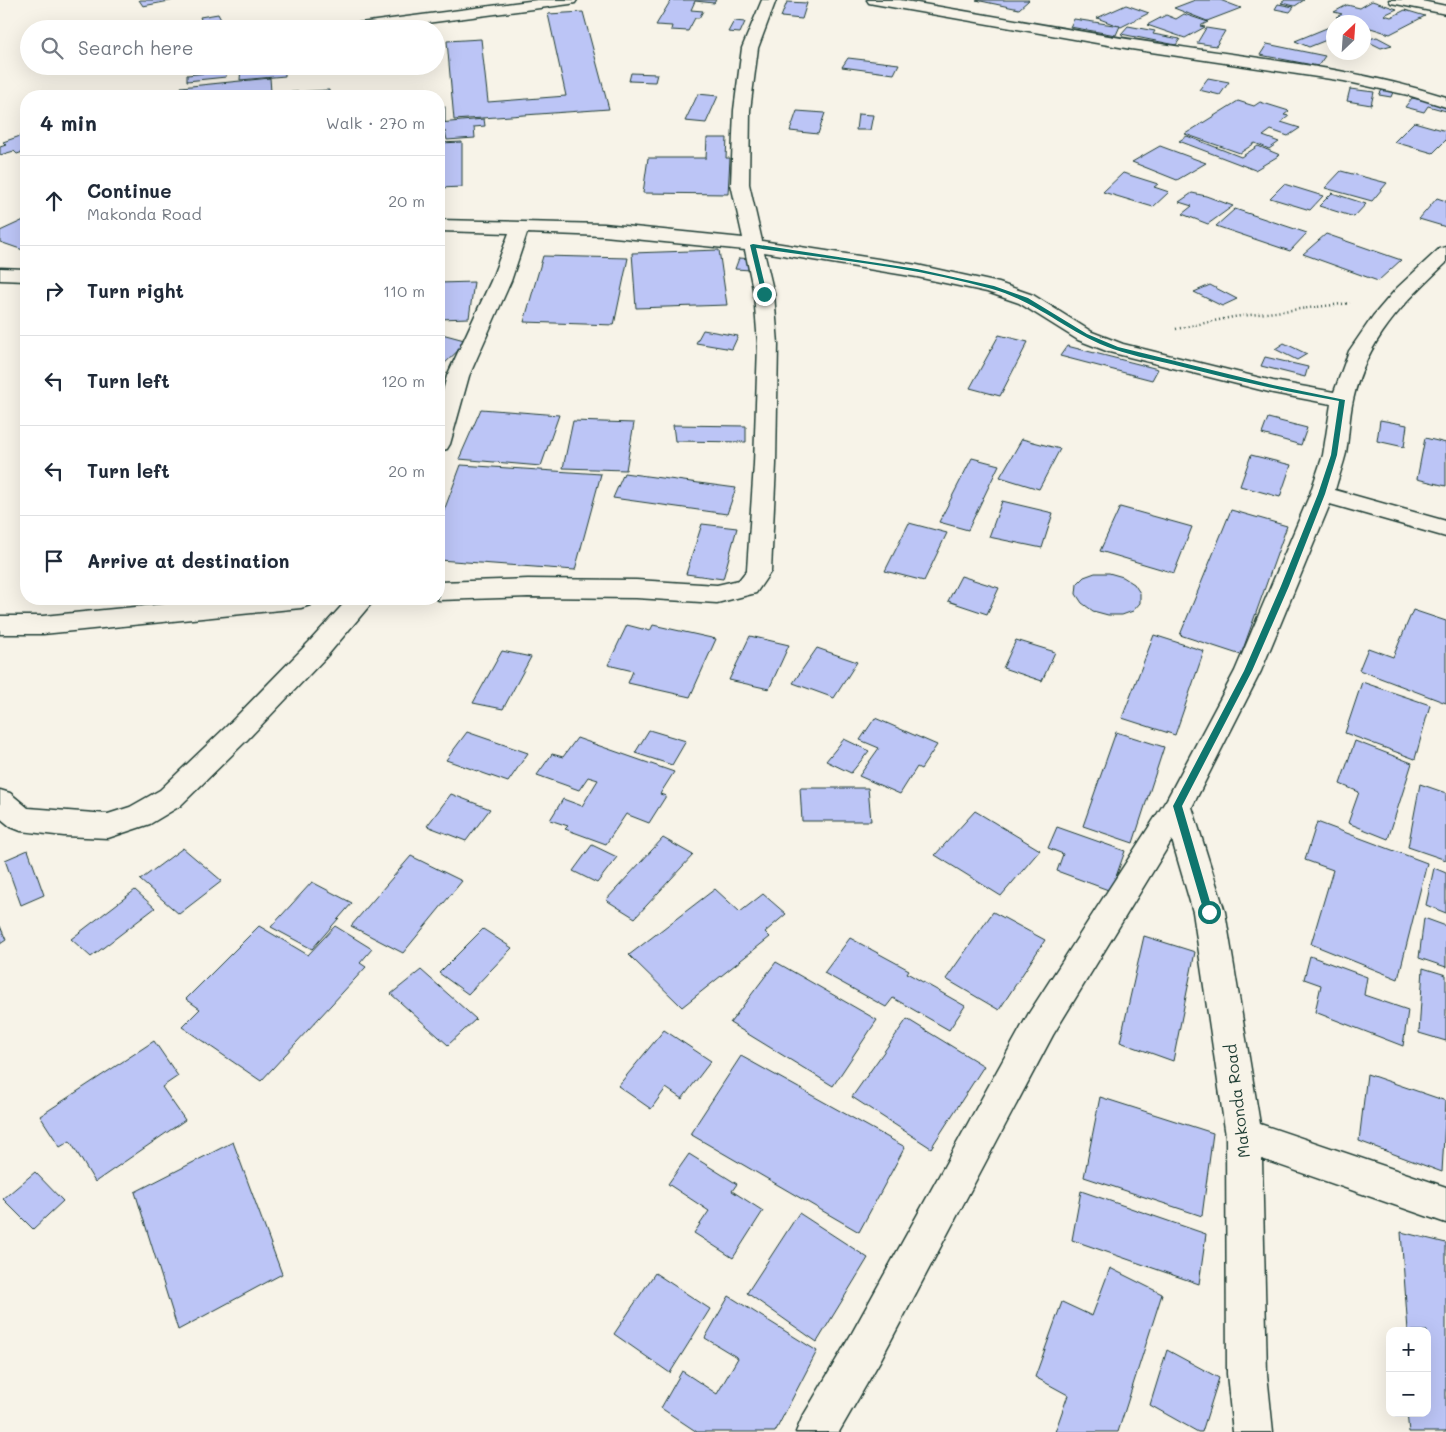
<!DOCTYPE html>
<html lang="en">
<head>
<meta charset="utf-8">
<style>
  body { margin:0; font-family:Mali,sans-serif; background:#f2f2f3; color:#1f2937 }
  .controls { position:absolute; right:15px; bottom:15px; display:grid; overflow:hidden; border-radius:10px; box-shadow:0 5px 20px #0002 }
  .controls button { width:45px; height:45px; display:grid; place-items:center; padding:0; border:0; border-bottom:1px solid #e0e1e3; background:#fff; color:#1f2937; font:25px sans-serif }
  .compass { position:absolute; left:1326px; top:15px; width:45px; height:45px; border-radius:50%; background:#fff; box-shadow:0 5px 20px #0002; rotate:25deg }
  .stop { position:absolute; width:15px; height:15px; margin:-11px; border:4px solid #0f766e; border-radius:50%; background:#fff }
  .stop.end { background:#0f766e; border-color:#fff; box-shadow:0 1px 5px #0008 }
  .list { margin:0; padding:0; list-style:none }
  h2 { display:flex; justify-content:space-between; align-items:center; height:65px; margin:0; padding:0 20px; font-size:21px }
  h2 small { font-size:16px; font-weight:400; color:#747a83 }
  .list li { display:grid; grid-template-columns:32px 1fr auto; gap:15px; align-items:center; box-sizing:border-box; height:90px; padding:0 20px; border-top:1px solid #e0e1e3 }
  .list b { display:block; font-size:19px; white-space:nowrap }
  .list p { margin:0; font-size:16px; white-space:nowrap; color:#747a83 }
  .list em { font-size:16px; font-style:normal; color:#747a83 }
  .icon { flex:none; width:28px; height:28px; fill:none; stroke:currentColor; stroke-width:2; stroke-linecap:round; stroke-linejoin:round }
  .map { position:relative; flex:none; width:1446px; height:1432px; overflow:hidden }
  .search { position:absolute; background:#fff; box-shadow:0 5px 20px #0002; left:20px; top:20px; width:425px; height:55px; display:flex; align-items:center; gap:12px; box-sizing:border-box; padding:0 18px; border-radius:28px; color:#747a83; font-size:19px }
  .panel { position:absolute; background:#fff; box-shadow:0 5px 20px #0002; left:20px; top:90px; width:425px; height:515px; border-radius:20px }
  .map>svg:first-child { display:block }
  .building { fill:#bcc5f6; stroke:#1f3d34 }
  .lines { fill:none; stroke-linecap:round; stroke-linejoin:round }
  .minor-casing { stroke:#1f3d34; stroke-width:3 }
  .path { stroke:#1f3d34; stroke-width:2.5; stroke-dasharray:1 3; stroke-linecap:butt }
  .minor { fill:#f7f3e8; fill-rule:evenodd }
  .route { fill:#0f766e }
  .labels { text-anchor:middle; stroke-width:4; stroke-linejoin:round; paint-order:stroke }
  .near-street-label { font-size:16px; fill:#1f3d34; stroke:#f7f3e8 }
</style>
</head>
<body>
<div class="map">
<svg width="1446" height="1432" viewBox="0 0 1446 1432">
  <rect width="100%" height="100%" fill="#f7f3e8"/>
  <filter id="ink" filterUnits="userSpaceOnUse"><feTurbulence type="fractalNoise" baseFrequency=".02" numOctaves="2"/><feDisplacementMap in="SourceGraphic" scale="10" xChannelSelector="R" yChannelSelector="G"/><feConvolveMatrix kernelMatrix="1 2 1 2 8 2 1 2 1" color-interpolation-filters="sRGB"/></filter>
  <g filter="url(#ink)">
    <g class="building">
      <polygon points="139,0 175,0 143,6"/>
      <polygon points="671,0 716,0 714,3 695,1 691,10 703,11 699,18 695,18 688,31 671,30 672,26 656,25"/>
      <polygon points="976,0 1029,0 1019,9"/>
      <polygon points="1195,0 1220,0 1241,8 1207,21 1174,8"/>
      <polygon points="1285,0 1304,0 1295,6 1281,3"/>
      <polygon points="1372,1 1397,9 1384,15 1391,17 1405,10 1425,16 1390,34 1364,26 1364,22 1353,22 1336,17 1342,14 1334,12 1347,5 1360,8"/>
      <polygon points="787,2 807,3 802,19 781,17"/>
      <polygon points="1278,4 1294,7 1290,12 1275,9"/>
      <polygon points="1126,5 1149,13 1121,27 1097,18"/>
      <polygon points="583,12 609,109 454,120 447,41 481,39 488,102 566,96 548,14"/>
      <polygon points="218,14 225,27 192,29 190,24 202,22 200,17"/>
      <polygon points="1184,14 1208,22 1200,26 1205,27 1185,38 1147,25 1166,15 1176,19"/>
      <polygon points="1074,19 1120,26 1116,35 1070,27"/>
      <polygon points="734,21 745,22 740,33 728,32"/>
      <polygon points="1334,25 1334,37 1309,47 1295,41"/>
      <polygon points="1128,26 1155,31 1153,34 1180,39 1176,45 1121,34"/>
      <polygon points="1206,28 1225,31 1216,46 1197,43"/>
      <polygon points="1377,37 1392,45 1381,48 1365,40"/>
      <polygon points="1267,44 1325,56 1318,66 1260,55"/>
      <polygon points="848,58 899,64 894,74 842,67"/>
      <polygon points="241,66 285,66 285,76 240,80"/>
      <polygon points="226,71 226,77 187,81 187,75"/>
      <polygon points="631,73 657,74 655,82 629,81"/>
      <polygon points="270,78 271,92 233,96 181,96 181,87"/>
      <polygon points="1208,78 1229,82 1220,95 1199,90"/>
      <polygon points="1350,89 1374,92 1371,105 1347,101"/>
      <polygon points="329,90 329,96 261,96 261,94"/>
      <polygon points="1382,90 1393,92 1391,97 1379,95"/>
      <polygon points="698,94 718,96 706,123 685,121"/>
      <polygon points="1412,98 1446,105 1446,111 1428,106 1424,112 1405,107"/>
      <polygon points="1238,101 1254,106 1260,102 1289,111 1284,115 1289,116 1281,122 1300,128 1288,136 1271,130 1263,136 1279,142 1269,149 1255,143 1240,153 1185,134"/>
      <rect x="439" y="107" width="6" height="15"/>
      <polygon points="797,111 825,113 818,134 790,131"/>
      <polygon points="858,114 873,115 870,130 856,130"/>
      <polygon points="484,119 485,126 474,127 475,138 447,140 445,131 439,132 439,123"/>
      <polygon points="1414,122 1446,131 1446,140 1433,153 1394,142"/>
      <polygon points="439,132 440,132 440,143 462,142 462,187 439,188"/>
      <polygon points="26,134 26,151 17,154 14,151 0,155 0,147 6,145 3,142"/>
      <polygon points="1187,136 1241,157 1258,146 1280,155 1255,170 1179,141"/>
      <polygon points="707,138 727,138 726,158 730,158 728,194 643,193 648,158 706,158"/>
      <polygon points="1160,146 1206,163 1177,180 1132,162"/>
      <polygon points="1341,171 1387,183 1372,201 1325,188"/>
      <polygon points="1123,173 1158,184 1154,187 1169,192 1153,207 1103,192"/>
      <polygon points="1284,184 1323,196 1310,210 1270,198"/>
      <polygon points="1192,193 1206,196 1233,206 1208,224 1182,214 1192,206 1179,202"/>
      <polygon points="1332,193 1366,204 1354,217 1319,206"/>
      <polygon points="1437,198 1446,201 1446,227 1419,219"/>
      <polygon points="1235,209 1307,233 1290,251 1216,226"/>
      <polygon points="26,219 26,251 0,242 0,231"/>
      <polygon points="1326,234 1401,260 1378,281 1303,254"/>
      <polygon points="719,250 727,305 636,308 632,253"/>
      <polygon points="543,256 628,258 614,325 524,322"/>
      <polygon points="739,258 754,259 751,270 735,269"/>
      <polygon points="474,282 469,318 439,319 439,283"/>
      <polygon points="1210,285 1237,299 1222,306 1194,292"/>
      <polygon points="703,330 738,336 732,349 696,343"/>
      <polygon points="442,334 468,341 441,367 439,367 439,337"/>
      <polygon points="999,335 1028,342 1000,396 970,388"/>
      <polygon points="1284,343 1307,354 1297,360 1275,349"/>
      <polygon points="1067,346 1158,369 1152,380 1060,356"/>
      <polygon points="1265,357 1308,367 1305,377 1261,366"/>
      <polygon points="481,409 559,415 541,466 459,459"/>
      <polygon points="1268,418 1307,428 1301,445 1262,434"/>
      <polygon points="1380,420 1407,425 1404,447 1377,441"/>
      <polygon points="573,421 634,423 626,470 563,468"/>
      <polygon points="673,425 746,426 746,442 675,441"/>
      <polygon points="1425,438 1446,443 1446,486 1417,479"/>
      <polygon points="1022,439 1060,449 1039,489 1000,477"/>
      <polygon points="1251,455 1291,465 1280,497 1240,486"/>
      <polygon points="972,458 999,465 968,530 939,522"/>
      <polygon points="461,465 601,474 575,570 439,560 439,524"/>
      <polygon points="624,473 736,488 727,514 613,498"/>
      <polygon points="1002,501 1053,513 1042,548 989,537"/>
      <polygon points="1120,507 1192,527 1174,573 1100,551"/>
      <polygon points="1231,510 1287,526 1241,655 1180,635"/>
      <polygon points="909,523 947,533 924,581 885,571"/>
      <polygon points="702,524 737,528 723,579 686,574"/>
      <polygon points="1095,573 1109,573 1123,577 1134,584 1140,593 1140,603 1133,611 1122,615 1108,615 1093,611 1082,603 1076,594 1077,584 1084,577"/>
      <polygon points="961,576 999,588 987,614 948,601"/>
      <polygon points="1413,610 1446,621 1446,703 1359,670 1368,648 1393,657"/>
      <polygon points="627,625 650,631 653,625 716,639 690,697 628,683 633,671 608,665"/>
      <polygon points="1154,635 1204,651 1175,735 1122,718"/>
      <polygon points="750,636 789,645 769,689 729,680"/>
      <polygon points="1016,640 1055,652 1042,681 1003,668"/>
      <polygon points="817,648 857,662 834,698 793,683"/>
      <polygon points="502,651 531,657 503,709 473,703"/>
      <polygon points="1362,682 1430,705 1415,759 1345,733"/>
      <polygon points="875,718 937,745 921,769 917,767 900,794 859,776 879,748 860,740"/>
      <polygon points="649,730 686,741 672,765 635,753"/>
      <polygon points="467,732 528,753 508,782 446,760"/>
      <polygon points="1116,732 1164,747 1133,843 1083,826"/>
      <polygon points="577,738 674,772 660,794 666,796 649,823 626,814 606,844 565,829 568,826 550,820 563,799 582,806 598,780 588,777 579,790 537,775 552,754 563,757"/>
      <polygon points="844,739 869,751 851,773 826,761"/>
      <polygon points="1355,741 1412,763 1388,839 1348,823 1359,792 1340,784"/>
      <polygon points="1420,784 1446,793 1446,860 1408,847"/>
      <polygon points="800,788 868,788 871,821 802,821"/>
      <polygon points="451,794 490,809 466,841 427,826"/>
      <polygon points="975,811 1040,850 1001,896 935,855"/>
      <polygon points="1317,822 1427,863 1398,979 1311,944 1333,870 1305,860"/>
      <polygon points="1057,827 1125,851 1111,891 1057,871 1063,854 1048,848"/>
      <polygon points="663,838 693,855 635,918 606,900"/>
      <polygon points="592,845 617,857 597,883 573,871"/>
      <polygon points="183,848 222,881 179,914 140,880"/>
      <polygon points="28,850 44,895 21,905 5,860"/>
      <polygon points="411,856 462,881 403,953 351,926"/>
      <polygon points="1434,868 1446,873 1446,913 1426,905"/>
      <polygon points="312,882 352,903 312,949 271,927"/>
      <polygon points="715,889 740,912 763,894 786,914 765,932 770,937 682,1007 629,955"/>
      <polygon points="135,890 155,908 91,957 71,939"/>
      <polygon points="993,912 1045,940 999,1010 946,979"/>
      <polygon points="1424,918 1446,926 1446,967 1419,958"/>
      <polygon points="0,926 6,940 0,944"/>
      <polygon points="259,926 308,955 335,926 372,949 360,963 366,967 261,1081 182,1027 200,1009 186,999"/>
      <polygon points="483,929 512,948 468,994 439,973"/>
      <polygon points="1144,936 1195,952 1173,1061 1120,1042"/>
      <polygon points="850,938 909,970 907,973 965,1006 949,1030 893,998 886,1007 824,973"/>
      <polygon points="1310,956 1367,977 1364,995 1408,1010 1403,1046 1315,1012 1321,985 1304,979"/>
      <polygon points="776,962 877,1020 833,1086 730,1023"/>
      <polygon points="1423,968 1446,975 1446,1041 1419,1033"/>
      <polygon points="421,970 476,1019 448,1045 391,994"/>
      <polygon points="907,1019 984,1066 931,1148 852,1097"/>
      <polygon points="664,1030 711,1061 682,1099 666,1088 651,1109 618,1086"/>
      <polygon points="154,1041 178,1076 162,1087 185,1120 95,1182 70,1141 60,1147 40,1116"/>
      <polygon points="741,1056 905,1147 859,1232 690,1134"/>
      <polygon points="1367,1074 1446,1101 1442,1172 1359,1141"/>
      <polygon points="1100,1097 1213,1133 1202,1216 1084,1177"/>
      <polygon points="233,1142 282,1274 178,1330 135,1192"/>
      <polygon points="689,1154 737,1184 732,1191 763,1211 733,1258 694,1233 709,1211 668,1184"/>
      <polygon points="35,1172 63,1201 33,1229 3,1199"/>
      <polygon points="1081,1191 1206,1234 1199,1284 1072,1240"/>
      <polygon points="799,1213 868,1258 817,1342 747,1293"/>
      <polygon points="1401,1232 1446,1243 1446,1432 1409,1432 1407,1413 1427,1413 1427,1331 1408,1331"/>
      <polygon points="1110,1268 1162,1294 1118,1432 1055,1432 1068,1395 1035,1377 1062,1302 1092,1316"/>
      <polygon points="655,1273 710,1309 670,1373 614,1334"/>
      <polygon points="729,1296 817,1351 775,1432 697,1432 661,1408 682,1371 717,1394 738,1358 705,1338"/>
      <polygon points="1167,1350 1219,1378 1202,1432 1198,1432 1150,1405"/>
    </g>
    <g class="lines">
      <g class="minor-casing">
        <g id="minor">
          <polygon points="537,0 577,0 575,3 570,4 381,29 338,29 345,25"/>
          <path d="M762,0H776L758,48L750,110L749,184L762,241L917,265L999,283L1033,295L1092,332L1123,344L1273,381L1334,392L1349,351L1373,316L1397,288L1439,249L1446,247V263C1402,305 1367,339 1353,400C1349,417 1349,436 1346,453C1343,466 1338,478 1335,490L1446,521V537L1330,504L1261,671L1192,807L1225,912L1260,1124L1446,1187V1223L1262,1159L1267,1374L1273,1432H1233L1227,1374L1226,1136L1193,912L1172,840L1053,1035L880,1361L839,1432H796L802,1418L852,1333L1029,1013L1167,799L1235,671L1310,494L1323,455L1331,404L1273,393L1109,352L1078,340L1019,303L987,292L917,277L764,252L774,294L778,344L776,464L771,571L756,593L717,603L636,598L528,597L439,600L436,599H439V582L528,579L636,580L717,585L739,580L747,570L754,464L758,344L754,294L745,250L604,236L527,233L511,281L469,376L450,444L447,449L439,451V406L447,376L491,281L509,233L439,231V220L604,224L743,238L731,184L734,110L742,48Z"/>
          <path d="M867,0H900C989,15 1078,32 1168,45C1261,59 1355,68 1446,97V107L1408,95L1344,81L1131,49L874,4L869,3Z"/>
          <polygon points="1389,0 1417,0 1446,6 1446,14 1391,3"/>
          <polygon points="0,268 26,269 26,281 0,280"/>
          <polygon points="216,599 314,599 310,605 301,608 43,634 0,634 0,616 43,616"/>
          <polygon points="348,599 375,599 327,656 247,740 180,806 150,824 108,838 64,836 21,831 11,827 0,818 0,790 10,793 28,808 108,814 130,807 160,790 227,726 309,642"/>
        </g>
      </g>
      <polyline class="path" points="1176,329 1233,317 1350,303"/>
      <use href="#minor" class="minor"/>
    </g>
  </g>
  <path class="route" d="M753,244L917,269L994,286L1028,298L1087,334L1118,347L1273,385L1345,400L1337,455L1325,494L1289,586L1252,671L1182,806L1213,912L1212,915H1205L1204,912L1173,806L1244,671L1281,586L1318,494L1331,455L1339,401C1286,392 1235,380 1183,367C1160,361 1136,357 1113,349C1070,334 1036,301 992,289C916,267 834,260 756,248L767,294L762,295L750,245Z"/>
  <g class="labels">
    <g class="near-street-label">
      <text transform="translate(1237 1101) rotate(-97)" y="6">Makonda Road</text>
    </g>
  </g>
</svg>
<div class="controls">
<button>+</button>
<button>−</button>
</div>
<svg class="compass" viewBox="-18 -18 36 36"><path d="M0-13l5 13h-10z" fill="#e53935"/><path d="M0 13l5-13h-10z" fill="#747a83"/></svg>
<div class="stop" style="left:1209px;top:912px"></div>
<div class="stop end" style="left:764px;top:294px"></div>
<div class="search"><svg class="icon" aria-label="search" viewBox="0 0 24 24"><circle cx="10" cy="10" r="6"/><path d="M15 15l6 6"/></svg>Search here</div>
<section class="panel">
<h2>4 min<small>Walk · 270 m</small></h2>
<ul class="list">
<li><svg class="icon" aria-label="ahead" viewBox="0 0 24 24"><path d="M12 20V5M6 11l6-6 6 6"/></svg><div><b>Continue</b><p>Makonda Road</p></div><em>20 m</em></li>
<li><svg class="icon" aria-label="right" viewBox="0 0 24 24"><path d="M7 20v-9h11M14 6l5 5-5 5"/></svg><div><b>Turn right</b></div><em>110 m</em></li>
<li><svg class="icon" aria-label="left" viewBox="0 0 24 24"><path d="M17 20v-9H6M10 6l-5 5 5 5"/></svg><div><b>Turn left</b></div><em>120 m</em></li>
<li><svg class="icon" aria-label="left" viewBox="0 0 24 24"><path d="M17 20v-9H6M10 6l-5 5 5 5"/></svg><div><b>Turn left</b></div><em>20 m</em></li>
<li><svg class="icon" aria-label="arrive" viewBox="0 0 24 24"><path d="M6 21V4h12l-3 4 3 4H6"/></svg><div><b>Arrive at destination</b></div></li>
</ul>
</section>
</div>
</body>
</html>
